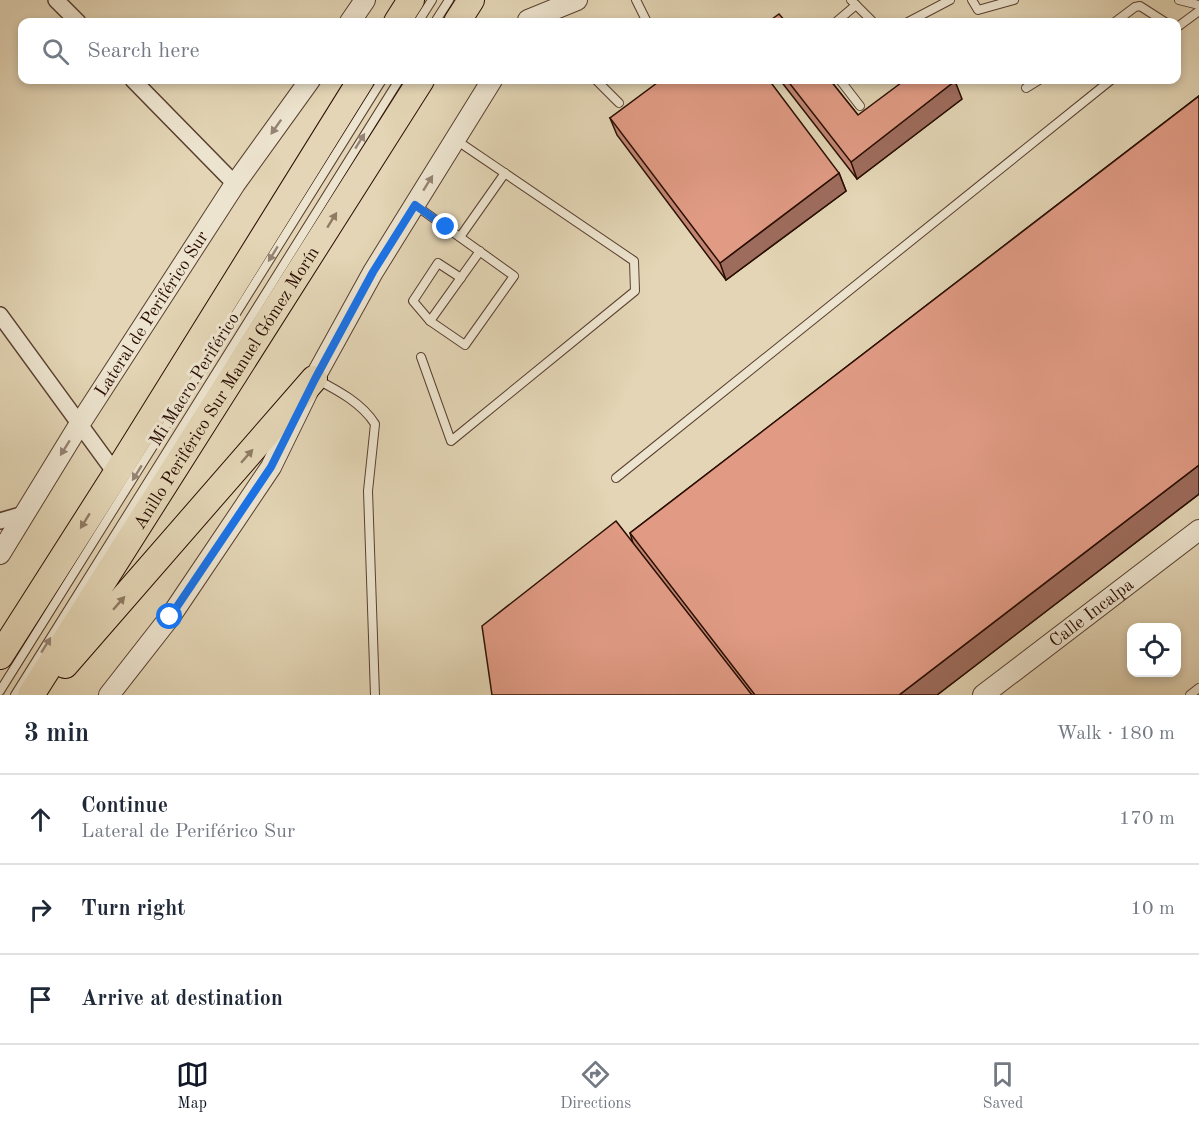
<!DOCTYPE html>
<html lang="en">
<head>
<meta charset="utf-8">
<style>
  body { margin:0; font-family:"Old Standard TT",serif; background:#f2f2f3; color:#1f2937 }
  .controls { position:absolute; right:18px; bottom:18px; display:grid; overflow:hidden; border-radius:12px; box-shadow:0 3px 9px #0003 }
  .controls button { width:54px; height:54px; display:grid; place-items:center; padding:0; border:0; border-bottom:2px solid #e0e1e3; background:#fff; color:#1f2937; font:30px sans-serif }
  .stop { position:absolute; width:18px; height:18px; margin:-14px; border:4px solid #1a73e8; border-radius:50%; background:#fff }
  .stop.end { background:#1a73e8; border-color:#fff; box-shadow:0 2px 6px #0008 }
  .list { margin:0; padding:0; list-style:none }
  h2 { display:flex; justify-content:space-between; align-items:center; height:78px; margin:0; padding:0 24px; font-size:26px }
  h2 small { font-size:20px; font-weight:400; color:#747a83 }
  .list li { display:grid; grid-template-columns:39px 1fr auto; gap:18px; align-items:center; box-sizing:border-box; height:90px; padding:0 24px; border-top:2px solid #e0e1e3 }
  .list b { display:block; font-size:22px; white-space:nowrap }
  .list p { margin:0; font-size:20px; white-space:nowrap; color:#747a83 }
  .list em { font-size:20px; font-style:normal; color:#747a83 }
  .icon { flex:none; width:33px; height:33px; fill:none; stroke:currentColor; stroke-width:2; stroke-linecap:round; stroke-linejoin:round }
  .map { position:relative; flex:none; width:1199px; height:695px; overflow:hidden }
  .search { position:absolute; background:#fff; box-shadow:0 3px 9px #0003; left:18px; right:18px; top:18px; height:66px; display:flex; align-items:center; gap:15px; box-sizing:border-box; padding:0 21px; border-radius:12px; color:#747a83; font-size:22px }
  .sheet { height:348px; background:#fff }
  nav { display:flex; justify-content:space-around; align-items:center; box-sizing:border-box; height:84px; border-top:2px solid #e0e1e3; background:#fff; font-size:16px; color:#747a83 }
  nav a { display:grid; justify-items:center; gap:3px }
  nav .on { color:#111827 }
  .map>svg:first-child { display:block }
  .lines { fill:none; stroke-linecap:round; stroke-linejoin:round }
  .service-casing { stroke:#583f2f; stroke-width:10 }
  .minor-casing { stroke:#583f2f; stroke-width:18 }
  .tertiary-casing { stroke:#583f2f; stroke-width:22 }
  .trunk-casing { stroke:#290d02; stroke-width:28 }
  .service { stroke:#ede4cf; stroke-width:8 }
  .minor { stroke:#ede4cf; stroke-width:15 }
  .tertiary { stroke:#ede4cf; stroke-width:20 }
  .trunk { stroke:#e3d5b5; stroke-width:26 }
  .wall { fill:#c28572; stroke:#290d02; stroke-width:1.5 }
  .shaded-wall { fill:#9e6c5d; stroke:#290d02; stroke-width:1.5 }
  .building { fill:#e19b85; stroke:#290d02; stroke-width:1.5 }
  .oneway { fill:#958373 }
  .oneway2 { fill:#8f7b64 }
  .route { stroke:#1a73e8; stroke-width:8 }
  .labels { text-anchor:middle; stroke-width:6; stroke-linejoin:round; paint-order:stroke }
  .street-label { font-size:18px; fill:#290d02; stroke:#ede4cf }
</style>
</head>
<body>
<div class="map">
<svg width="1199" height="695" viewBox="0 0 1199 695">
  <rect width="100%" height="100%" fill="#e3d5b5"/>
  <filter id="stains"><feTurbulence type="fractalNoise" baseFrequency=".00333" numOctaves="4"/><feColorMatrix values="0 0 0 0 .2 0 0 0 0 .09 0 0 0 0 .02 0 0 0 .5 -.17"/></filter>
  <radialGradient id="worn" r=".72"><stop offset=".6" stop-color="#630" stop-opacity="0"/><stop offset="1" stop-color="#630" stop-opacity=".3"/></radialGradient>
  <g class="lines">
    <g class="service-casing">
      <g id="service">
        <polyline points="636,0 647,22"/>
        <polyline points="851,0 873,22"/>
        <polyline points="972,0 978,10 1014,0"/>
        <polyline points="1179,0 1199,5"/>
        <polyline points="418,22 432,0"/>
        <polyline points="435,22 449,0"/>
        <polyline points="836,22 856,5"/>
        <polyline points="908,22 950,0"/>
        <polyline points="1115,22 1135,7 1140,6 1165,22"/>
        <polyline points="1176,28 1199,11"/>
        <polyline points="596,80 619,103"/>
        <polyline points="840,80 860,106"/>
        <polyline points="1026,88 1039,80"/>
        <polyline points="415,205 514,276 465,345 430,321 480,251"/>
        <polyline points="460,237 505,173"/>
        <polyline points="430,321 413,301 438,263 461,278"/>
        <polyline points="421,357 451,441 635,291 634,261 456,140"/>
        <path d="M316,379C337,390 362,403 375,424L368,491L375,695"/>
        <polyline points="616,478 1111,80"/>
        <polyline points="0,691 382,80"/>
        <polyline points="15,695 399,80"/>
        <polyline points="1190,695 1199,688"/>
      </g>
    </g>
    <g class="minor-casing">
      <g id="minor">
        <polyline points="56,0 78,22"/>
        <polyline points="133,80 235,184"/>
        <polyline points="0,315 116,474"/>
        <polyline points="0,521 24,514"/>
      </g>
    </g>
    <g class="tertiary-casing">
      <g id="tertiary">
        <polyline points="528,20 577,0"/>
        <polyline points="350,22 365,0"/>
        <path id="s1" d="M0,554L79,425L235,184L310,80"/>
        <polyline points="109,695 170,617 271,467 314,379 373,272 492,80"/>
        <path id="s2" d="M983,695L1199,530"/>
      </g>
    </g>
    <g class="trunk-casing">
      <g id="trunk">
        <polyline points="397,22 411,0"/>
        <polyline points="457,22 471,0"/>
        <polyline points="0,656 116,474 361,80"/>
        <polyline points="65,665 314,379"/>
        <path id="s3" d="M31,695L421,80"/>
      </g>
    </g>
    <use href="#service" class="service"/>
    <use href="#minor" class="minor"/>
    <use href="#tertiary" class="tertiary"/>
    <use href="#trunk" class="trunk"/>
  </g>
  <g class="wall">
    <polygon points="780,80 830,80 858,115 962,99 857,179"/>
    <polygon points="1199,96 1199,494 937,695 492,695 633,543 630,533"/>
    <polygon points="610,118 839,173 846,191 726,280 617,135"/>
  </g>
  <g class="shaded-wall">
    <polygon points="955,81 962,99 857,179 851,162"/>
    <polygon points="839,173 846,191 726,280 720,263"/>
    <polygon points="1199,465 1199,494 937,695 899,695"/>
  </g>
  <g class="building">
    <polygon points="779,14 786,22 768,22"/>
    <polygon points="661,80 769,80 839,173 720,263 610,118"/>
    <polygon points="787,80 830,80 858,115 905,80 954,80 955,81 851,162"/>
    <polygon points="1199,96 1199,465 899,695 755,695 630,533"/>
    <polygon points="616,521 752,695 492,695 482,626"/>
  </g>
  <defs><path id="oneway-solid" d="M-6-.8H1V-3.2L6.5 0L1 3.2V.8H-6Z" transform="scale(1.5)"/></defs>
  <g class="oneway">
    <use href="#oneway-solid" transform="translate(276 127) rotate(125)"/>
    <use href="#oneway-solid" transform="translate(360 141) rotate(-58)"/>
    <use href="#oneway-solid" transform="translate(428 183) rotate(-58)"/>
    <use href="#oneway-solid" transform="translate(273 254) rotate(122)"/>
    <use href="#oneway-solid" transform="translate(65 448) rotate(122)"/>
    <use href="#oneway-solid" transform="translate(137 473) rotate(122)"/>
    <use href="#oneway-solid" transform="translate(46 645) rotate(-58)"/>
  </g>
  <g class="oneway2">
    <use href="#oneway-solid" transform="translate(332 220) rotate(-58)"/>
    <use href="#oneway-solid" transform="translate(247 456) rotate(-49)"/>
    <use href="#oneway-solid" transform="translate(85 521) rotate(122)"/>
    <use href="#oneway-solid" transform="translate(119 603) rotate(-49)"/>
  </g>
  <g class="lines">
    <polyline class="route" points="170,617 271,467 315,379 373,272 415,205 446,227"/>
  </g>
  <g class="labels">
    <g class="street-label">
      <text dy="6" stroke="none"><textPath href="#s1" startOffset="284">Lateral de Periférico Sur</textPath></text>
      <text transform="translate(194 379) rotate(-58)" y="6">Mi Macro Periférico</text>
      <text dy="6" stroke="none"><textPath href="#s3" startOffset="364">Anillo Periférico Sur Manuel Gómez Morín</textPath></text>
      <text dy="6" stroke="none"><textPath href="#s2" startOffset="136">Calle Incalpa</textPath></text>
    </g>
  </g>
  <rect width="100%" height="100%" filter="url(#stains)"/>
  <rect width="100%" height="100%" fill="url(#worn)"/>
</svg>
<div class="controls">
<button><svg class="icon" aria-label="locate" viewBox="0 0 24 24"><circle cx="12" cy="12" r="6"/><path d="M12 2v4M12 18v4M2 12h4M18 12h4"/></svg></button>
</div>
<div class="stop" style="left:170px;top:617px"></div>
<div class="stop end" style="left:446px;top:227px"></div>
<div class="search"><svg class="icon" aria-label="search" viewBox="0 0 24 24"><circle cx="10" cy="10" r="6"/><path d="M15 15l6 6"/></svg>Search here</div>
</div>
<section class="sheet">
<h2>3 min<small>Walk · 180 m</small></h2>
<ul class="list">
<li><svg class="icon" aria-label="ahead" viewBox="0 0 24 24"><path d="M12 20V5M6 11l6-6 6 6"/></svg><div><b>Continue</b><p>Lateral de Periférico Sur</p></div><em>170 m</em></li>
<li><svg class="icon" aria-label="right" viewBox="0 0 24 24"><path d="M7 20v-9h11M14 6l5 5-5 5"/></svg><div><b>Turn right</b></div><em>10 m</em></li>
<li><svg class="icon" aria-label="arrive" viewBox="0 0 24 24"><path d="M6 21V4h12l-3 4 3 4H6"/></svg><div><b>Arrive at destination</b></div></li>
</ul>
</section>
<nav>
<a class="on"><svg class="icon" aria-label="map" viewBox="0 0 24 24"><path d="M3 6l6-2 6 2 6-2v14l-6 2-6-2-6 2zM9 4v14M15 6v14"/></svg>Map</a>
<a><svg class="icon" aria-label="directions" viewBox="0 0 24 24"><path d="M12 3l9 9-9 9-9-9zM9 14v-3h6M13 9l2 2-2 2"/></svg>Directions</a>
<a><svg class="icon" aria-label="saved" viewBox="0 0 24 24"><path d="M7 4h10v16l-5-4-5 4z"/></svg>Saved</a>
</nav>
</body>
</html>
